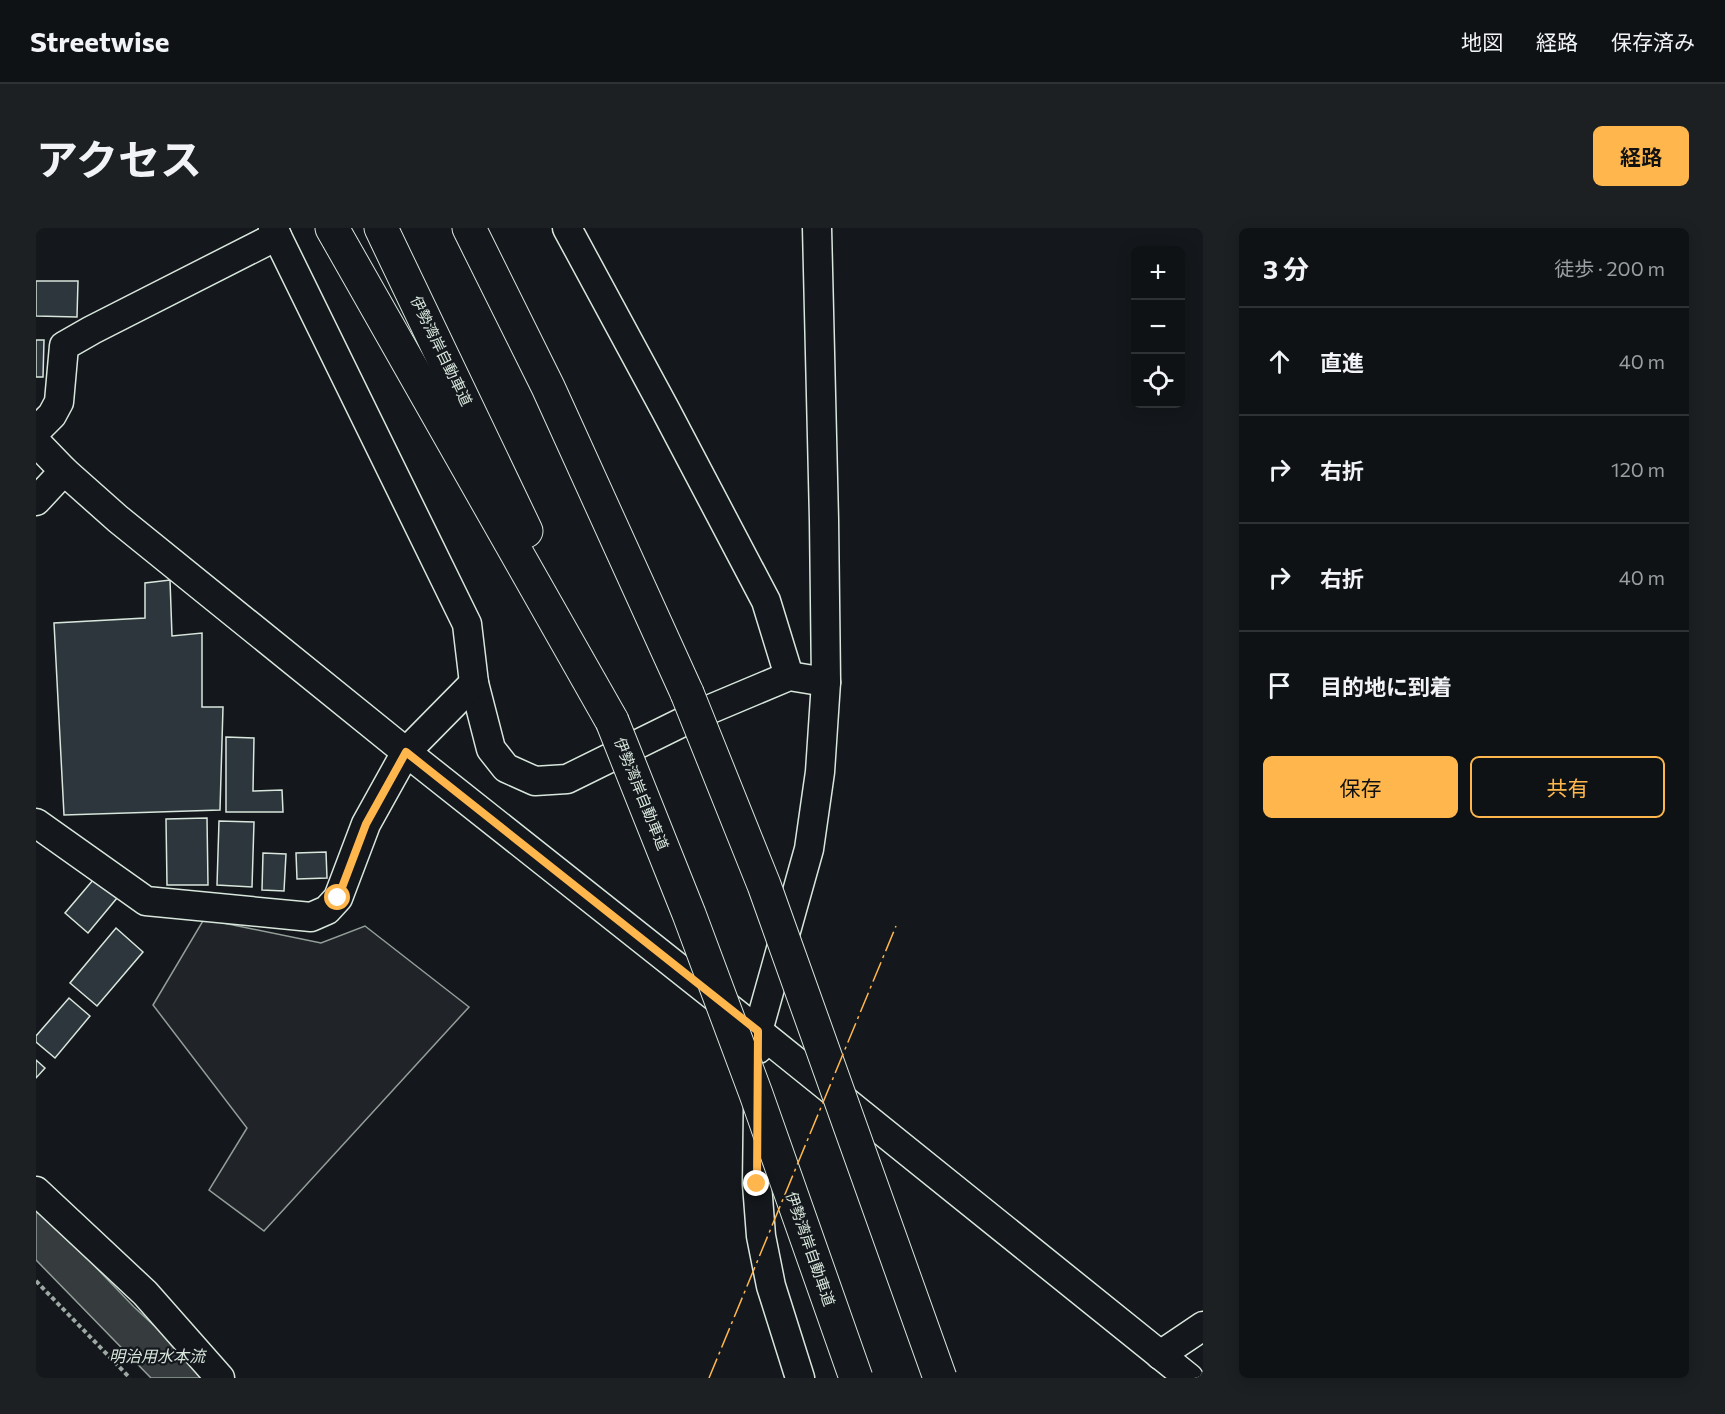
<!DOCTYPE html>
<html lang="ja">
<head>
<meta charset="utf-8">
<style>
  body { margin:0; font-family:Commissioner,"Noto Sans JP",sans-serif; background:#1d2022; color:#f1f3f6 }
  .controls { position:absolute; right:18px; top:18px; display:grid; overflow:hidden; border-radius:9px; box-shadow:0 3px 15px #0003 }
  .controls button { width:54px; height:54px; display:grid; place-items:center; padding:0; border:0; border-bottom:2px solid #2f3234; background:#0f1215; color:#f1f3f6; font:30px sans-serif }
  .stop { position:absolute; width:18px; height:18px; margin:-14px; border:4px solid #ffb74d; border-radius:50%; background:#fff }
  .stop.end { background:#ffb74d; border-color:#fff; box-shadow:0 2px 6px #0008 }
  .list { margin:0; padding:0; list-style:none }
  h2 { display:flex; justify-content:space-between; align-items:center; height:78px; margin:0; padding:0 24px; font-size:26px }
  h2 small { font-size:20px; font-weight:400; color:#9b9ea0 }
  .list li { display:grid; grid-template-columns:39px 1fr auto; gap:18px; align-items:center; box-sizing:border-box; height:108px; padding:0 24px; border-top:2px solid #2f3234 }
  .list b { display:block; font-size:22px; white-space:nowrap }
  .list em { font-size:20px; font-style:normal; color:#9b9ea0 }
  .actions { display:flex; gap:12px; padding:18px 24px }
  .actions a { flex:1; padding:14px 0; border:2px solid #ffb74d; border-radius:9px; text-align:center; font-size:21px; color:#ffb74d }
  .actions .main { background:#ffb74d; color:#111 }
  .icon { flex:none; width:33px; height:33px; fill:none; stroke:currentColor; stroke-width:2; stroke-linecap:round; stroke-linejoin:round }
  .map { position:relative; flex:none; width:1167px; height:1150px; overflow:hidden; border-radius:9px }
  header { display:flex; align-items:center; gap:36px; box-sizing:border-box; height:84px; padding:0 30px; background:#0f1215; border-bottom:2px solid #2f3234 }
  header strong { font-size:28px }
  nav { display:flex; gap:33px; margin-inline-start:auto; font-size:21px }
  .intro { display:flex; align-items:center; justify-content:space-between; box-sizing:border-box; height:144px; padding:0 36px }
  h1 { margin:0; font-size:42px }
  .button { padding:15px 27px; border-radius:9px; background:#ffb74d; color:#111; font-size:21px; font-weight:700 }
  main { display:flex; gap:36px; padding:0 36px }
  aside { flex:1; background:#0f1215; border-radius:9px; box-shadow:0 3px 15px #0003 }
  .map>svg:first-child { display:block }
  .green { fill:#202428; stroke:#939e99; stroke-width:1.5 }
  .water { fill:#363b3e; stroke:#939e99; stroke-width:1.5 }
  .building { fill:#2c363c; stroke:#d8e6dc; stroke-width:1.5 }
  .lines { fill:none; stroke-linecap:round; stroke-linejoin:round }
  .minor-casing { stroke:#d8e6dc; stroke-width:31 }
  .highway-casing { stroke:#d8e6dc; stroke-width:35 }
  .path { stroke:#9da8a2; stroke-width:4; stroke-dasharray:4.5 3; stroke-linecap:butt }
  .minor { stroke:#14181c; stroke-width:28 }
  .highway { stroke:#14181c; stroke-width:33 }
  .highway-bridge-casing { stroke:#d8e6dc; stroke-width:35; stroke-linecap:butt }
  .highway-bridge { stroke:#14181c; stroke-width:33 }
  .power { stroke:#ffb74d; stroke-width:1.5; stroke-dasharray:21 4.5 3 4.5; stroke-linecap:butt }
  .route { stroke:#ffb74d; stroke-width:8 }
  .labels { text-anchor:middle; stroke-width:4.5; stroke-linejoin:round; paint-order:stroke }
  .street-label { font-size:15px; fill:#d8e6dc; stroke:#14181c }
  .water-label { font-size:16px; font-style:italic; fill:#d8e6dc; stroke:#14181c }
</style>
</head>
<body>
<header>
<strong>Streetwise</strong>
<nav><a>地図</a><a>経路</a><a>保存済み</a></nav>
</header>
<div class="intro"><h1>アクセス</h1><a class="button">経路</a></div>
<main>
<div class="map">
<svg width="1167" height="1150" viewBox="0 0 1167 1150">
  <rect width="100%" height="100%" fill="#14181c"/>
  <polygon class="green" points="168,691 285,715 329,698 433,779 228,1003 173,962 211,900 117,777"/>
  <polygon class="water" points="0,977 98,1079 139,1117 165,1150 115,1150 0,1032"/>
  <g class="building">
    <polygon points="0,53 42,53 41,89 0,88"/>
    <polygon points="0,112 8,112 7,149 0,149"/>
    <polygon points="134,352 136,408 166,405 166,479 187,479 184,582 28,587 18,395 109,390 109,355"/>
    <polygon points="190,509 218,510 217,563 246,562 247,584 190,584"/>
    <polygon points="171,590 172,657 131,657 130,591"/>
    <polygon points="183,593 218,594 216,659 181,657"/>
    <polygon points="290,624 291,650 261,651 260,625"/>
    <polygon points="227,625 250,626 248,663 226,662"/>
    <polygon points="63,645 86,664 52,705 29,685"/>
    <polygon points="80,700 107,724 61,778 34,755"/>
    <polygon points="33,770 54,788 19,830 0,814 0,808"/>
    <polygon points="0,832 9,840 0,850"/>
  </g>
  <g class="lines">
    <g class="minor-casing">
      <g id="minor">
        <polyline points="237,0 431,396 438,455 455,521 470,540 499,553 531,551 665,485 753,448 790,454"/>
        <polyline points="531,0 630,183 730,373 753,448"/>
        <polyline points="0,203 16,187 23,174 28,118 56,102 241,8"/>
        <polyline points="0,214 28,243 82,291 370,524 722,803 1153,1150"/>
        <polyline points="0,273 28,243"/>
        <polyline points="0,595 110,673 275,689 291,682 302,670 330,596 370,524 438,455"/>
        <polyline points="722,821 722,803 773,621 784,544 790,454 788,292 781,0"/>
        <polyline points="722,882 721,956 725,1008 735,1058 764,1150"/>
        <polyline points="0,963 109,1065 184,1150"/>
        <polyline points="1124,1127 1167,1098"/>
      </g>
    </g>
    <g class="highway-casing">
      <g id="highway">
        <polyline points="296,0 576,493"/>
        <polyline points="345,0 490,303"/>
        <polyline points="433,0 512,159 651,465"/>
      </g>
    </g>
    <polyline class="path" points="0,1053 94,1150"/>
    <use href="#minor" class="minor"/>
    <use href="#highway" class="highway"/>
    <g class="highway-bridge-casing">
      <g id="highway-bridge">
        <polyline points="651,465 728,657 904,1150"/>
        <polyline points="576,493 653,686 720,866 820,1150"/>
      </g>
    </g>
    <use href="#highway-bridge" class="highway-bridge"/>
    <polyline class="power" points="673,1150 860,698"/>
  </g>
  <g class="lines">
    <polyline class="route" points="302,670 330,596 370,524 722,803 721,956"/>
  </g>
  <g class="labels">
    <g class="street-label">
      <text transform="translate(405 123) rotate(64)" y="5">伊勢湾岸自動車道</text>
      <text transform="translate(605 566) rotate(68)" y="5">伊勢湾岸自動車道</text>
      <text transform="translate(774 1021) rotate(71)" y="5">伊勢湾岸自動車道</text>
    </g>
    <g class="water-label">
      <text x="121" y="1134">明治用水本流</text>
    </g>
  </g>
</svg>
<div class="controls">
<button>+</button>
<button>−</button>
<button><svg class="icon" aria-label="locate" viewBox="0 0 24 24"><circle cx="12" cy="12" r="6"/><path d="M12 2v4M12 18v4M2 12h4M18 12h4"/></svg></button>
</div>
<div class="stop" style="left:302px;top:670px"></div>
<div class="stop end" style="left:721px;top:956px"></div>
</div>
<aside>
<h2>3 分<small>徒歩 · 200 m</small></h2>
<ul class="list">
<li><svg class="icon" aria-label="ahead" viewBox="0 0 24 24"><path d="M12 20V5M6 11l6-6 6 6"/></svg><div><b>直進</b></div><em>40 m</em></li>
<li><svg class="icon" aria-label="right" viewBox="0 0 24 24"><path d="M7 20v-9h11M14 6l5 5-5 5"/></svg><div><b>右折</b></div><em>120 m</em></li>
<li><svg class="icon" aria-label="right" viewBox="0 0 24 24"><path d="M7 20v-9h11M14 6l5 5-5 5"/></svg><div><b>右折</b></div><em>40 m</em></li>
<li><svg class="icon" aria-label="arrive" viewBox="0 0 24 24"><path d="M6 21V4h12l-3 4 3 4H6"/></svg><div><b>目的地に到着</b></div></li>
</ul>
<div class="actions"><a class="main">保存</a><a>共有</a></div>
</aside>
</main>
</body>
</html>
